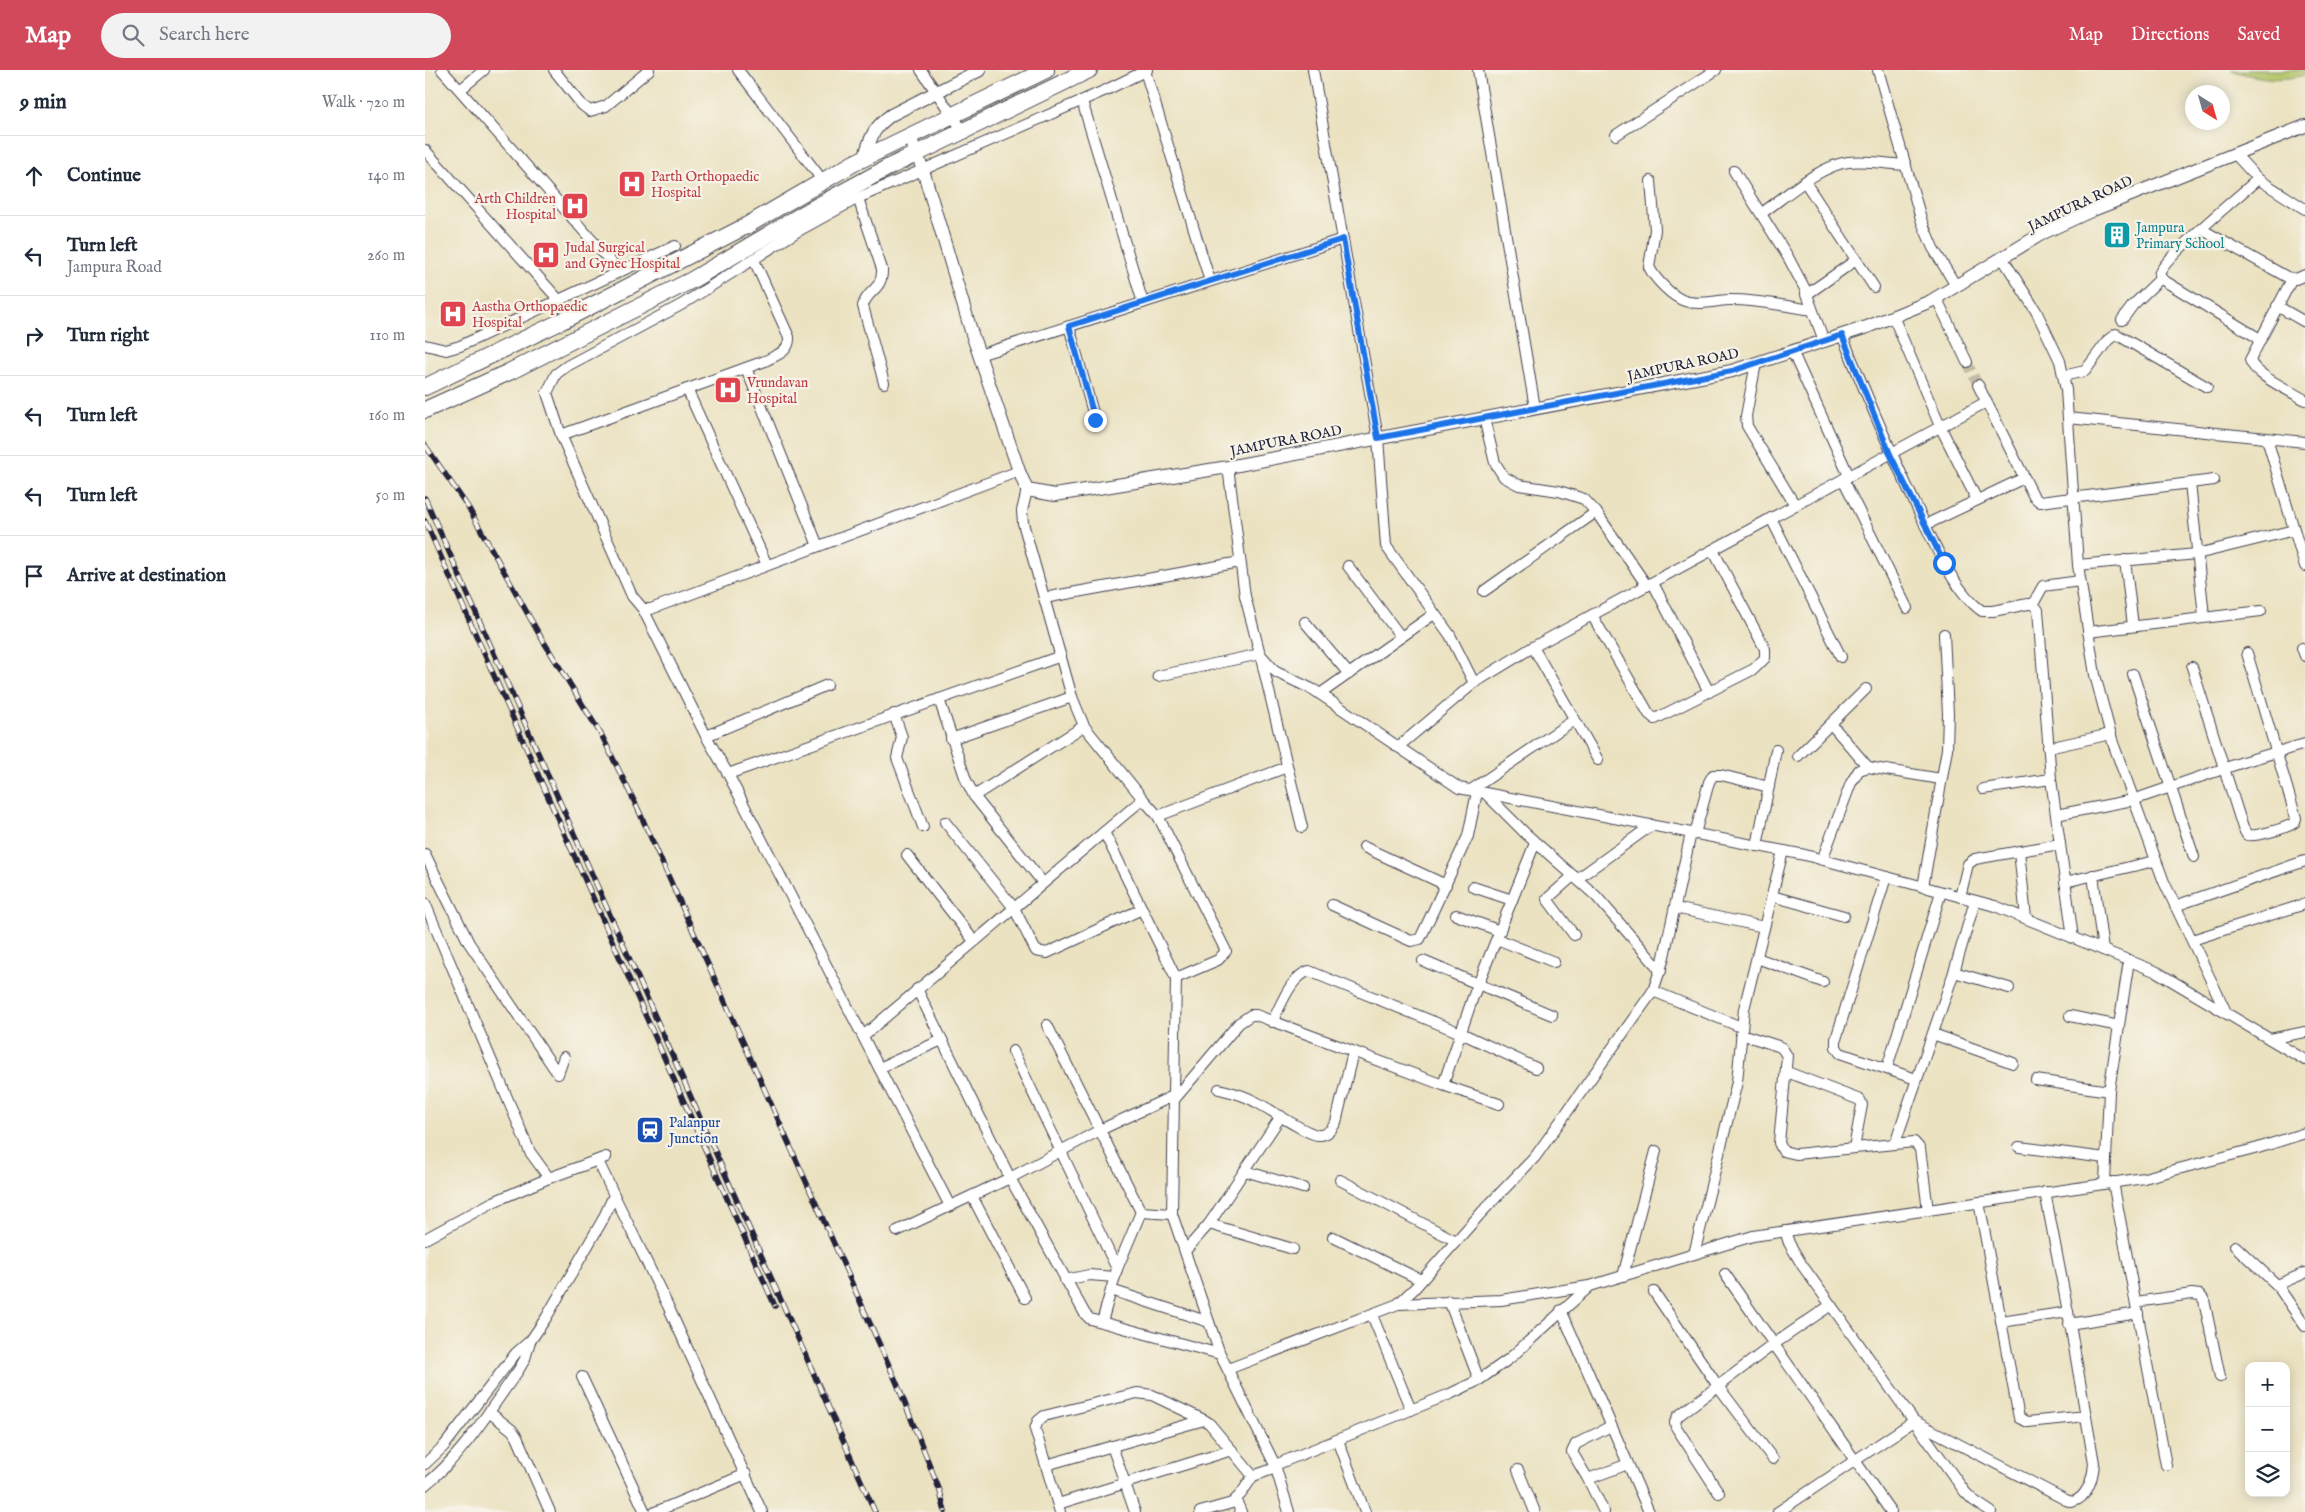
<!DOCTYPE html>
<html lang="en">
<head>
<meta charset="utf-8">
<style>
  body { margin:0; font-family:"IM FELL English",serif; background:#f2f2f3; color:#1f2937 }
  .controls { position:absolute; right:15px; bottom:15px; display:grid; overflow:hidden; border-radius:10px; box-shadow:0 2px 12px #0003 }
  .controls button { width:45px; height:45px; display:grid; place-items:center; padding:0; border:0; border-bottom:1px solid #e0e1e3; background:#fff; color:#1f2937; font:25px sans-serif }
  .compass { position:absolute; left:1760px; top:15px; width:45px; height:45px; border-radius:50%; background:#fff; box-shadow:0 2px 12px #0003; rotate:143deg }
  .stop { position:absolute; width:15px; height:15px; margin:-11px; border:4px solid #1a73e8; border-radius:50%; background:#fff }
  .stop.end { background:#1a73e8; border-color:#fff; box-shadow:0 1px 5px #0008 }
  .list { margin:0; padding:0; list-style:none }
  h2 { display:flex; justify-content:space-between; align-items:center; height:65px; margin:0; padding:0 20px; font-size:21px }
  h2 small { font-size:16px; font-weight:400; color:#747a83 }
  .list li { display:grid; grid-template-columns:32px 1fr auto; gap:15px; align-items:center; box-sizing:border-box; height:80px; padding:0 20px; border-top:1px solid #e0e1e3 }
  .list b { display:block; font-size:19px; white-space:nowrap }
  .list p { margin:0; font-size:16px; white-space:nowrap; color:#747a83 }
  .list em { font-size:16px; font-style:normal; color:#747a83 }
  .icon { flex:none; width:28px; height:28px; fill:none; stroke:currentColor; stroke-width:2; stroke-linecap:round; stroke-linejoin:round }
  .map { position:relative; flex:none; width:1880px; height:1442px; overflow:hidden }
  header { display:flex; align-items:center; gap:30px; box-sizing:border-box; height:70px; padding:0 25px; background:#d1495b; color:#fff }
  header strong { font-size:24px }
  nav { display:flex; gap:28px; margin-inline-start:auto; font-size:18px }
  .search { width:350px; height:45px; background:#f2f2f3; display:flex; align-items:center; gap:12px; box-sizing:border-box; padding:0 18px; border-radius:28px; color:#747a83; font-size:19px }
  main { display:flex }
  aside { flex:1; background:#fff }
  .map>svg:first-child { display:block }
  .green { fill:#b1c569; stroke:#6a7452 }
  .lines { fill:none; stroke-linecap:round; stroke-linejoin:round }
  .minor-tunnel { stroke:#c3bca6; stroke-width:10; stroke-dasharray:10 5; stroke-linecap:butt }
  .minor-casing { stroke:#403f4f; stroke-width:12 }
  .tertiary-casing { stroke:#403f4f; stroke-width:14 }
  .primary-casing { stroke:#403f4f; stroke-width:18 }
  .minor { stroke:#fff; stroke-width:10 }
  .tertiary { stroke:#fff; stroke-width:12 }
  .primary { stroke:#fff; stroke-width:16 }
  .rail-casing { stroke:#22223b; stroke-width:5.5 }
  .rail { stroke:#f7f3e8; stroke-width:4; stroke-dasharray:11; stroke-linecap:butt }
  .route { stroke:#1a73e8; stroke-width:6 }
  .labels { text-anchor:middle; stroke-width:4.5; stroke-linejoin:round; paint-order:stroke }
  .health-label { font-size:14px; fill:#be3a42; stroke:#f7f3e8; text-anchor:start }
  .street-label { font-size:14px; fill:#22223b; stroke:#f7f3e8 }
  .culture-label { font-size:14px; fill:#0d838f; stroke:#f7f3e8; text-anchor:start }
  .transit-label { font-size:14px; fill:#164399; stroke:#f7f3e8; text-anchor:start }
</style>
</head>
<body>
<header>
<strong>Map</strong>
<div class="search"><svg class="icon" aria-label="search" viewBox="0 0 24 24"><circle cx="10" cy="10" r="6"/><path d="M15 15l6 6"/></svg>Search here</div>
<nav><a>Map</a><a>Directions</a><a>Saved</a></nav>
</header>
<main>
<aside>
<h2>9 min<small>Walk · 720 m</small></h2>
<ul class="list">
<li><svg class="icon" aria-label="ahead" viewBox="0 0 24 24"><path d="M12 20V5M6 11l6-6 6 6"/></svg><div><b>Continue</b></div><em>140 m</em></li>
<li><svg class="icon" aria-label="left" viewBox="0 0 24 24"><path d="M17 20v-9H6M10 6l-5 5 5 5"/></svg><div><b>Turn left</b><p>Jampura Road</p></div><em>260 m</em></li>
<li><svg class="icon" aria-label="right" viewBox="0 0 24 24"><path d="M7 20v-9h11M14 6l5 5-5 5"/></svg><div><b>Turn right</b></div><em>110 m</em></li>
<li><svg class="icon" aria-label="left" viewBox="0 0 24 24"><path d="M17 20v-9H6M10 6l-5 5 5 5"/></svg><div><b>Turn left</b></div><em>160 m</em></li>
<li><svg class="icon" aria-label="left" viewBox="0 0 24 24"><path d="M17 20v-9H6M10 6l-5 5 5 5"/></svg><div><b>Turn left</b></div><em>50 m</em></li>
<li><svg class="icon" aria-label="arrive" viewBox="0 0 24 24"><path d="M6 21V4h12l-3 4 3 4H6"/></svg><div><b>Arrive at destination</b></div></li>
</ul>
</aside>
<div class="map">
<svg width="1880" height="1442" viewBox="0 0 1880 1442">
  <rect width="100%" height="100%" fill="#f7f3e8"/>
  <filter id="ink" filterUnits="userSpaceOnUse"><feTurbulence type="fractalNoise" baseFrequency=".02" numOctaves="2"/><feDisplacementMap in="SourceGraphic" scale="10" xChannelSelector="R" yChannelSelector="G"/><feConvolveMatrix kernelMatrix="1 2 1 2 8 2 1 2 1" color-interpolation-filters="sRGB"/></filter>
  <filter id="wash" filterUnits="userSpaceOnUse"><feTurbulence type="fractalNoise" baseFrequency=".0096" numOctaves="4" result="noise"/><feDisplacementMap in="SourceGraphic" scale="20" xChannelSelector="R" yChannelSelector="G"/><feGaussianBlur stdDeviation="1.12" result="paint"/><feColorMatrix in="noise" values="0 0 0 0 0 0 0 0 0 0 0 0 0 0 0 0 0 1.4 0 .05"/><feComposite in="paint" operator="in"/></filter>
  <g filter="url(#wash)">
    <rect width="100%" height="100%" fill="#ebe2c1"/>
    <path class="green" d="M1806,0H1880V5C1855,12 1830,8 1806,0Z"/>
  </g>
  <g filter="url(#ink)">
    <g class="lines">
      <polyline class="minor-tunnel" points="1542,292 1553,315"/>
      <g class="minor-casing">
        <g id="minor">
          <polyline points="17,0 194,201"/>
          <polyline points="129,0 157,35 165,41 181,36 224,0"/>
          <polyline points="313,0 398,111"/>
          <polyline points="496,0 538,61"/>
          <polyline points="888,0 953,368 961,476 1025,565 1049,613"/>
          <polyline points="1053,0 1110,338"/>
          <polyline points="1453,0 1497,152 1508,178 1531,216"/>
          <polyline points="720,1 785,211"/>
          <polyline points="35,20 59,0"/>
          <polyline points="657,31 718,233"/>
          <polyline points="1191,65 1291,0"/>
          <polyline points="0,80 133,229"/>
          <polyline points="1810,84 1833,109 1880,139"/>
          <polyline points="1309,101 1363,187 1380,219 1399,271"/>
          <path d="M1833,109C1816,124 1737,189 1734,205L1738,210L1835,269"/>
          <path d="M1226,111L1230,160L1224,197C1230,209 1247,227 1260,231C1274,236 1292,230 1306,230C1333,230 1361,236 1387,240"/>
          <polyline points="1380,112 1449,217"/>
          <path d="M433,128L457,199C458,221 442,219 438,236L459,313"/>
          <path d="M1337,143C1361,126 1394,96 1423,92C1442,90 1463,94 1481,95"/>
          <polyline points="1776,159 1862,207 1871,209 1880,205"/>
          <polyline points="1578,189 1611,241 1635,291 1641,320 1653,495 1670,605 1688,673 1739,812 1802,944"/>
          <path d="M1867,209L1825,290C1829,305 1866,321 1880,330"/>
          <polyline points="1381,225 1431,190"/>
          <polyline points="1511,227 1542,292"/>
          <polyline points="1852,236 1880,252"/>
          <polyline points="1468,246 1515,356 1552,430"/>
          <polyline points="1697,250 1708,235 1736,208"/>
          <polyline points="644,256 670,350"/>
          <path d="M1417,265C1442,327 1468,388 1497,448C1511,478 1530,522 1557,541H1568L1603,534H1608L1613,540L1626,709L1648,868"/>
          <polyline points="0,275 21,280 35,276 250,176"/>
          <polyline points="1367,281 1424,406"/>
          <polyline points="554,285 918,169"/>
          <polyline points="1331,293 1321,346 1322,356 1370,435"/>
          <polyline points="321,298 393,476"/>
          <polyline points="1638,306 1660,301 1683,270 1691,264 1782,317"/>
          <polyline points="1553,315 1609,427 1615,432 1789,410"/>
          <polyline points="262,319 342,495"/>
          <polyline points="1059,348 1070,393 1079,407 1094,415 1134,421 1159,429 1171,442 1222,516"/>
          <polyline points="1643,348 1880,372"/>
          <path d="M136,365L340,291C351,285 365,282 364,267L329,190"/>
          <polyline points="1842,369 1880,496"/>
          <polyline points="803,397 820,526 835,584 851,602 889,620 1034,718 1380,785 1570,836 1732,902 1880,990"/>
          <polyline points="594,401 226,539 218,539 207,526 136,365 122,323 131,304 142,296 256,235 373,161 433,128 681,20 722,0"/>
          <polyline points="1418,409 1482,538"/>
          <polyline points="1765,413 1779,546"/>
          <polyline points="602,420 597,441 598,453 647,627 659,656 718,729 679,762 751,908 747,1144 795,1284 850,1395 864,1442"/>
          <polyline points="1346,448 1416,587"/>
          <polyline points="1500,455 1599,408"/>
          <polyline points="1700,490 1708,556"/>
          <polyline points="1653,495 1772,484 1869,460"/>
          <polyline points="923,496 976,567"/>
          <polyline points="1228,513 1284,622"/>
          <polyline points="1059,521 1171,442"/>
          <polyline points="619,528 815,492"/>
          <polyline points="1608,534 1618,516 1655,511"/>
          <polyline points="218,539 281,666 303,704 525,1136 585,1108 660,1244 665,1249 795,1284"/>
          <polyline points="1167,545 1224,644 1230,649 1329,599 1340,588 1340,579 1288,480"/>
          <polyline points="880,552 924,604"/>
          <polyline points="1663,562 1836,541"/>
          <polyline points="1108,577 1173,690"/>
          <polyline points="1877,578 1880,586"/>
          <path d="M1767,597L1818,758L1822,765C1831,767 1863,758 1870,752L1871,748L1822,583"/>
          <polyline points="1708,604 1769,787"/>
          <polyline points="733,606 835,584 877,757"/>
          <polyline points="895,624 1009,544"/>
          <polyline points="514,629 541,710 549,726 618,813"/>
          <polyline points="469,644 477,667 472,688 498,757"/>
          <polyline points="1406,654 1443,697"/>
          <polyline points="281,666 402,615"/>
          <polyline points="526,669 647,627"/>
          <polyline points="973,677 1049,613 1108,577 1561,332"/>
          <polyline points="1623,678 1686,664"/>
          <polyline points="1373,686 1441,619"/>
          <polyline points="303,704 636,586"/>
          <polyline points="1558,719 1626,709"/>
          <polyline points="1046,720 1149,650"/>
          <polyline points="1061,724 1100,763 1171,826 1236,901"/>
          <polyline points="549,726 659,656"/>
          <polyline points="718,729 733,746 801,881 793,890 751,908"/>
          <polyline points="1631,745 1708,730 1821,691 1880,674"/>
          <polyline points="733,746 862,697"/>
          <polyline points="520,752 589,838 611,881 622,883 717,839"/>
          <polyline points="1270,764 1284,712 1288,705 1296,705 1344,717"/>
          <polyline points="1332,776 1351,680"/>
          <polyline points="939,777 1021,815"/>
          <polyline points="1594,781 1601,848"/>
          <polyline points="0,784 44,873 133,1004 139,987"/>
          <polyline points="482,785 549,871"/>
          <polyline points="1397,790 1426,713 1434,700 1443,697 1516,709"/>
          <polyline points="1668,805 1678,880"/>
          <polyline points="1148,806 1122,829 1149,865"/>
          <polyline points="1461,807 1411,969 1411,977 1415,983 1491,1009"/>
          <polyline points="1152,809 1227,755"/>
          <polyline points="1640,812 1730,791"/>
          <polyline points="1048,817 1087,830"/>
          <polyline points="1498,817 1522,679 1523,644 1519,564"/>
          <polyline points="1347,826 1419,846"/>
          <polyline points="1535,827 1543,794 1550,789 1635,774"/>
          <polyline points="0,833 105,1082 124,1108"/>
          <polyline points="907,835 986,871 995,869 1043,766 1052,722"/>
          <polyline points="1750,836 1880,791"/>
          <polyline points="1250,838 1339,857"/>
          <polyline points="1031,845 1075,861"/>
          <polyline points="1072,869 1129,892"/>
          <polyline points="1767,870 1880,834"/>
          <polyline points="1332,888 1398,912"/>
          <polyline points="998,891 1127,945"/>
          <polyline points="1529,902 1584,918"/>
          <polyline points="492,919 585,1108 675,1060 748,1026"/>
          <polyline points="1228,921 1316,957"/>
          <polyline points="1645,946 1694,956"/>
          <path d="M847,952C856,936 865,907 884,901L1036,963L1111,998"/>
          <polyline points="622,955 716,1142"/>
          <polyline points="1316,964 1353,976 1357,978 1362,986 1354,1073 1358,1081 1371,1084 1489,1072 1495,1079 1503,1140"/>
          <polyline points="1508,964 1588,993"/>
          <polyline points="438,966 679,762"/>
          <polyline points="1845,969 1880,962"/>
          <polyline points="588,981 692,1199"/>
          <polyline points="454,998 517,970"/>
          <polyline points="1462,998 1516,822"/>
          <polyline points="1362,1002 1435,1030 1437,1035 1429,1078"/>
          <polyline points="1611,1010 1684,1021"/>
          <polyline points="1018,1015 1048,927 1110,773"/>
          <path d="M794,1019C807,1022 819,1025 831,1032C845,1039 881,1064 893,1065C902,1066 907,1059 911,1052L928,982"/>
          <polyline points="748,1031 814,953 826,945 831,945 1018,1015 1074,1034"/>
          <polyline points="1470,1073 1529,902 1550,831"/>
          <polyline points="1594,1077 1681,1088"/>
          <polyline points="820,1101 878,1118"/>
          <polyline points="915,1110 1031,1171"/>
          <polyline points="1688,1112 1741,1395"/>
          <polyline points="1680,1113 1684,1021 1704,890"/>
          <polyline points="189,1125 243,1236 337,1442"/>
          <polyline points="547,1126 600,1228"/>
          <polyline points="1554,1132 1594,1348 1603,1352 1661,1346"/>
          <polyline points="784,1154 868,1179"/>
          <polyline points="472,1161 525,1136"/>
          <polyline points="1360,1161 1364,1173 1377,1195 1540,1422 1548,1430 1566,1442"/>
          <polyline points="908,1167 996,1210"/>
          <polyline points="0,1169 68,1132 124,1108 181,1087"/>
          <polyline points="1810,1176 1852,1215 1880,1256"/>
          <polyline points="760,1181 784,1154 856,1046"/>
          <polyline points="1269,1184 1312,1012 1319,939 1358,781"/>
          <polyline points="1300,1204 1466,1442"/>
          <polyline points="1198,1206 1231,1081"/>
          <polyline points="640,1210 664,1205 690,1207"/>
          <polyline points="1852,1215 1880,1203"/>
          <polyline points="686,1220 784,1252"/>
          <polyline points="1229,1222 1293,1316 1348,1389"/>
          <polyline points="1024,1231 1054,1310"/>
          <polyline points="1711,1232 1767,1224 1775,1225 1779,1230 1795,1307"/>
          <polyline points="973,1234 1076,1230 1164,1216"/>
          <polyline points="1136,1240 1224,1442"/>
          <polyline points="947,1245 986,1340"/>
          <polyline points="677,1252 692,1199 716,1142 747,1144"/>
          <polyline points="1576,1252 1643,1242"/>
          <polyline points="1644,1254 1713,1243"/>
          <polyline points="803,1299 973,1234 989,1219 1057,1142 1110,1087 1228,921 1238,891 1266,763"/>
          <polyline points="157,1307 220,1442"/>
          <polyline points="64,1342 87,1360 92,1367 125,1442"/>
          <polyline points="913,1370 940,1442"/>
          <polyline points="687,1376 710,1442"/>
          <polyline points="0,1394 19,1376 91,1283 106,1270 121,1248 177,1151 189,1125 173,1091"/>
          <polyline points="621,1395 779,1350 784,1353 828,1406"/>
          <polyline points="850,1395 1025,1324 1054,1310 1084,1289 1165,1216 1328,1166 1719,1108 1833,1078 1880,1063"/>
          <polyline points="1093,1400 1110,1442"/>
          <polyline points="1163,1409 1203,1394"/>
          <path d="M0,1415C38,1385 65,1339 93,1301L100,1289L105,1271"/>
          <polyline points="1294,1423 1251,1357 1250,1352 1253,1346 1349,1274 1406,1235"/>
          <polyline points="811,1430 816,1442"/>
          <polyline points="633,1434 807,1380"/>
          <polyline points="230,1442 321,1404"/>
          <polyline points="635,1442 610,1359 613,1351 619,1346 712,1323 727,1325 779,1350"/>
          <polyline points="775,1442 807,1433 816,1424 828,1406 851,1398"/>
          <polyline points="1179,1442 1163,1409 1147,1382 1151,1374 1186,1356"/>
          <path d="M1353,1442L1489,1351L1641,1430L1647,1432C1663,1428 1668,1407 1669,1393L1643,1242L1620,1122"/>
        </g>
      </g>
      <g class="tertiary-casing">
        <g id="tertiary">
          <polyline points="485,67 498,100 547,264 594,401 602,420 630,425 803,397 1307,301 1442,257 1506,231 1618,163 1668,140 1880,56"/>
          <path d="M439,89C446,67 447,59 466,45L555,0"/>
        </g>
      </g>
      <g class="primary-casing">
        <g id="primary">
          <polyline points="0,317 135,252 321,156 429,93 621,0"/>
          <polyline points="0,340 84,302 267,210 385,140 464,97 664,0"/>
        </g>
      </g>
      <use href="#minor" class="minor"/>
      <use href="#tertiary" class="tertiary"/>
      <use href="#primary" class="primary"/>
      <g class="rail-casing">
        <g id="rail">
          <polyline points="0,375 43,437 114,564 177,666 213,739 471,1311 515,1421 520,1442"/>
          <polyline points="0,428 450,1442"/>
          <polyline points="0,451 350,1236"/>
        </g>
      </g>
      <use href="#rail" class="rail"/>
    </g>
  </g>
  <g class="lines" filter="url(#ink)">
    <polyline class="route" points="670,350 644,256 918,169 953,368 1307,301 1417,265 1465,384 1519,493"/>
  </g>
  <defs>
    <g id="hospital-square" transform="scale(1.4375)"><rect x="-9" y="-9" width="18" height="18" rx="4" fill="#e0444e" stroke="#f7f3e8"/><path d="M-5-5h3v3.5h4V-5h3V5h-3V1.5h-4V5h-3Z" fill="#fff"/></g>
    <g id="building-square" transform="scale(1.4375)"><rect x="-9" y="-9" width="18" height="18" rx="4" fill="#0f9aa8" stroke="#f7f3e8"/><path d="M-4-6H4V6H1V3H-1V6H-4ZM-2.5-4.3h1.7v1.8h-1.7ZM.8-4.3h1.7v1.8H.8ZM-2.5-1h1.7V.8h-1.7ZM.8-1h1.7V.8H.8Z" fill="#fff"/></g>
    <g id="station-square" transform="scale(1.4375)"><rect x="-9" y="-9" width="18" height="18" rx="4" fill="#1a4fb4" stroke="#f7f3e8"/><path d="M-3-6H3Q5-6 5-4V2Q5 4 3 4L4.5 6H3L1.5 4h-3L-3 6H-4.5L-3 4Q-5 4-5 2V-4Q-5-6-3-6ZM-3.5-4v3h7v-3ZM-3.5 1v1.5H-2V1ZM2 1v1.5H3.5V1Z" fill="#fff"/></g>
  </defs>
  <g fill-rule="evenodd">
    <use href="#hospital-square" x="207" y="114"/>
    <use href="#hospital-square" x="150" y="136"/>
    <use href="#building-square" x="1692" y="165"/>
    <use href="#hospital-square" x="121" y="185"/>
    <use href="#hospital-square" x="28" y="244"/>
    <use href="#hospital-square" x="303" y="320"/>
    <use href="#station-square" x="225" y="1060"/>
  </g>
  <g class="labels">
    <g class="health-label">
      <text x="226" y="111">Parth Orthopaedic<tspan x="226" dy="16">Hospital</tspan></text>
      <text x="131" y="133" text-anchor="end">Arth Children<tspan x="131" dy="16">Hospital</tspan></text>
      <text x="140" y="182">Judal Surgical<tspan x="140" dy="16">and Gynec Hospital</tspan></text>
      <text x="47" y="241">Aastha Orthopaedic<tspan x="47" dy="16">Hospital</tspan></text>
      <text x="322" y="317">Vrundavan<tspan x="322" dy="16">Hospital</tspan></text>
    </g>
    <g class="street-label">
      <text transform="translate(1655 133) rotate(-25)" y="5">JAMPURA ROAD</text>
      <text transform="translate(1258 294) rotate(-12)" y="5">JAMPURA ROAD</text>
      <text transform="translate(861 370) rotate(-11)" y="5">JAMPURA ROAD</text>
    </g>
    <g class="culture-label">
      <text x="1711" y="162">Jampura<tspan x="1711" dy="16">Primary School</tspan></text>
    </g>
    <g class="transit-label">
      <text x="244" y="1057">Palanpur<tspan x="244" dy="16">Junction</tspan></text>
    </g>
  </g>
</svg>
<div class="controls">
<button>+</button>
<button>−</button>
<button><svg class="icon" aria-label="layers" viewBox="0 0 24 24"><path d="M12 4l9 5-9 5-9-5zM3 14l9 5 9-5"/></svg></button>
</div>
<svg class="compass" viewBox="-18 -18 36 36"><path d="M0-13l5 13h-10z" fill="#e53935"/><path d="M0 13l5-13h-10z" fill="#747a83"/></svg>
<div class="stop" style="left:1519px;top:493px"></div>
<div class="stop end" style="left:670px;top:350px"></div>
</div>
</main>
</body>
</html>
